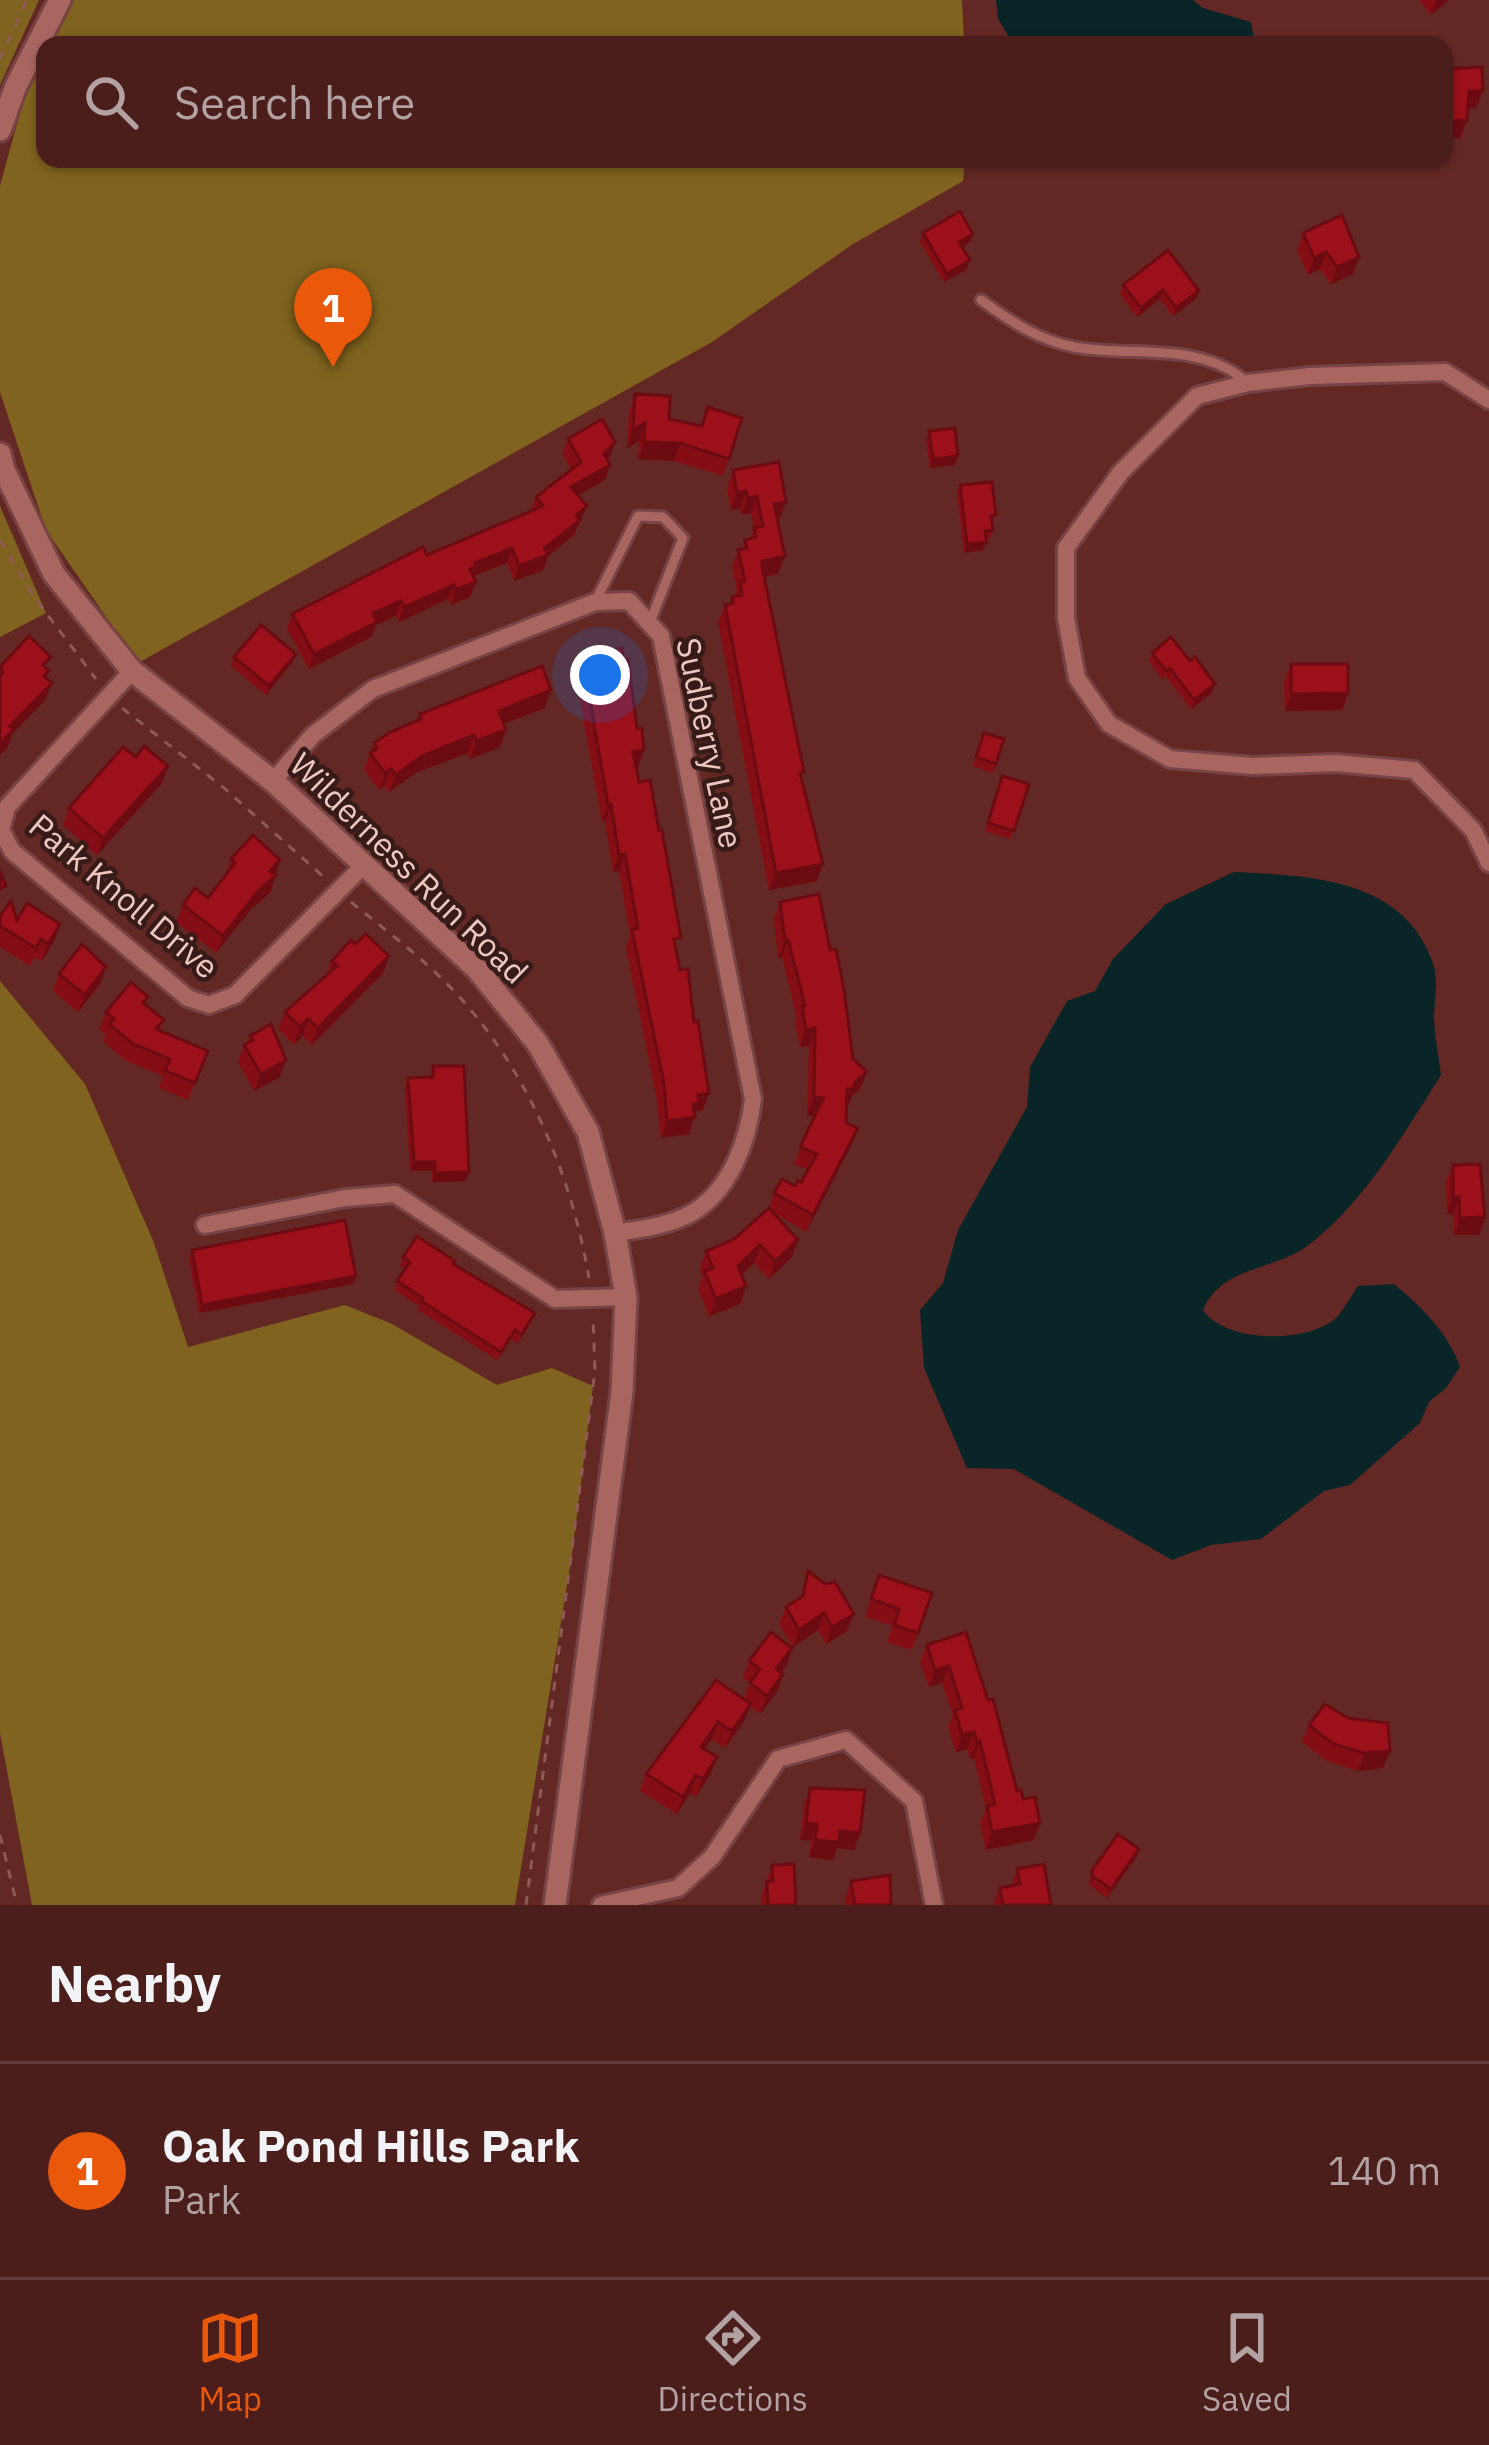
<!DOCTYPE html>
<html lang="en">
<head>
<meta charset="utf-8">
<style>
  body { margin:0; font-family:"IBM Plex Sans",sans-serif; background:#522724; color:#f1f3f6 }
  .you { position:absolute; left:600px; top:675px; width:42px; height:42px; margin:-30px; border:9px solid #fff; border-radius:50%; background:#1a73e8; box-shadow:0 0 0 18px #1a73e833 }
  .badge { display:grid; place-items:center; width:78px; height:78px; border-radius:50%; background:#ea580c; color:#fff; font-size:39px; font-weight:700 }
  .pin { position:absolute; translate:-50% -99px; filter:drop-shadow(0 3px 6px #0008) }
  .pin::after { content:''; position:absolute; top:63px; width:42px; height:36px; background:inherit; clip-path:polygon(0 0,100% 0,50% 100%) }
  .list { margin:0; padding:0; list-style:none }
  h2 { display:flex; justify-content:space-between; align-items:center; height:156px; margin:0; padding:0 48px; font-size:51px }
  h2 small { font-size:39px; font-weight:400; color:#b2a2a3 }
  .list li { display:grid; grid-template-columns:78px 1fr auto; gap:36px; align-items:center; box-sizing:border-box; height:216px; padding:0 48px; border-top:3px solid #623c3a }
  .list b { display:block; font-size:45px; white-space:nowrap }
  .list p { margin:0; font-size:39px; white-space:nowrap; color:#b2a2a3 }
  .list em { font-size:39px; font-style:normal; color:#b2a2a3 }
  .icon { flex:none; width:66px; height:66px; fill:none; stroke:currentColor; stroke-width:2; stroke-linecap:round; stroke-linejoin:round }
  .map { position:relative; flex:none; width:1489px; height:1905px; overflow:hidden }
  .search { position:absolute; background:#4b1e1b; box-shadow:0 3px 9px #0004; left:36px; right:36px; top:36px; height:132px; display:flex; align-items:center; gap:30px; box-sizing:border-box; padding:0 42px; border-radius:24px; color:#b2a2a3; font-size:45px }
  .sheet { height:372px; background:#4b1e1b }
  nav { display:flex; justify-content:space-around; align-items:center; box-sizing:border-box; height:168px; border-top:3px solid #623c3a; background:#4b1e1b; font-size:33px; color:#b2a2a3 }
  nav a { display:grid; justify-items:center; gap:6px }
  nav .on { color:#ea580c }
  .map>svg:first-child { display:block }
  .green { fill:#80631e }
  .water { fill:#092528 }
  .lines { fill:none; stroke-linecap:round; stroke-linejoin:round }
  .service-casing { stroke:#784343; stroke-width:15 }
  .minor-casing { stroke:#784343; stroke-width:22 }
  .tertiary-casing { stroke:#784343; stroke-width:27 }
  .path { stroke:#8f5a56; stroke-width:3; stroke-dasharray:9 9; stroke-linecap:butt }
  .service { stroke:#a96660; stroke-width:9 }
  .minor { stroke:#a96660; stroke-width:16 }
  .tertiary { stroke:#a96660; stroke-width:21 }
  .wall { fill:#850e16 }
  .shaded-wall { fill:#6c0b12 }
  .building { fill:#9b101a; stroke:#6c0b12; stroke-width:3 }
  .labels { text-anchor:middle; stroke-width:9; stroke-linejoin:round; paint-order:stroke }
  .street-label { font-size:33px; fill:#edc7c2; stroke:#371b19 }
</style>
</head>
<body>
<div class="map">
<svg width="1489" height="1905" viewBox="0 0 1489 1905">
  <rect width="100%" height="100%" fill="#642824"/>
  <g class="green">
    <polygon points="0,0 39,0 0,85"/>
    <polygon points="72,0 962,0 964,45 47,45"/>
    <polygon points="45,49 45,159 965,159 963,181 853,244 712,342 138,663 46,530 0,392 0,186 30,76"/>
    <polygon points="0,506 46,613 0,637"/>
    <polygon points="0,981 85,1084 154,1243 188,1347 345,1305 392,1324 497,1385 552,1368 593,1386 572,1554 515,1905 32,1905 0,1733"/>
  </g>
  <g class="water">
    <polygon points="996,0 1193,0 1203,8 1251,22 1254,39 1250,45 1014,45 998,19"/>
    <path d="M1234,872C1309,876 1403,877 1433,963C1439,980 1434,1002 1434,1019C1435,1038 1439,1057 1441,1075C1402,1136 1367,1199 1310,1244C1276,1271 1222,1265 1203,1310C1225,1343 1306,1344 1336,1318C1344,1310 1351,1296 1358,1286L1394,1284C1421,1306 1449,1334 1460,1367L1446,1388L1429,1402L1420,1423L1350,1485L1324,1491L1261,1539L1211,1545L1172,1560L1014,1469L967,1468L924,1368L920,1310L943,1283L958,1230L1027,1107L1030,1067L1067,1001L1095,991L1113,959L1166,904Z"/>
  </g>
  <g class="lines">
    <g class="service-casing">
      <g id="service">
        <path d="M981,300C1010,321 1038,340 1074,347C1133,358 1200,340 1248,383"/>
        <polyline points="595,602 638,516 663,517 683,538 650,622"/>
      </g>
    </g>
    <g class="minor-casing">
      <g id="minor">
        <polyline points="1489,400 1445,372 1310,376 1248,383 1197,396 1121,472 1066,548 1066,618 1077,678 1109,724 1170,759 1253,766 1335,763 1414,770 1473,830 1489,863"/>
        <polyline points="132,671 7,807 1,830 12,851 188,998 209,1005 235,995 364,865"/>
        <path d="M273,781L313,735L373,689L595,602L629,601L661,636L753,1099C748,1141 730,1192 690,1214C668,1226 639,1229 615,1233"/>
        <polyline points="205,1225 345,1198 395,1194 555,1299 626,1297"/>
        <polyline points="601,1905 678,1888 712,1857 778,1759 846,1740 914,1801 934,1905"/>
      </g>
    </g>
    <g class="tertiary-casing">
      <g id="tertiary">
        <polyline points="0,130 16,86 60,0"/>
        <polyline points="0,454 4,470 54,574 132,671 273,781 477,969 538,1044 588,1132 615,1233 626,1297 622,1392 555,1905"/>
      </g>
    </g>
    <g class="path">
      <polyline points="0,59 27,0"/>
      <polyline points="0,540 34,597 96,679"/>
      <polyline points="122,708 224,788 326,879"/>
      <path d="M351,902C389,933 431,964 463,1001C531,1078 572,1178 589,1278"/>
      <polyline points="0,1835 17,1905"/>
      <polyline points="526,1905 595,1371 593,1317"/>
    </g>
    <use href="#service" class="service"/>
    <use href="#minor" class="minor"/>
    <use href="#tertiary" class="tertiary"/>
  </g>
  <g class="wall">
    <polygon points="1419,0 1449,0 1431,15"/>
    <polygon points="923,233 973,234 970,242 962,247 967,269 944,282 920,242"/>
    <polygon points="1303,233 1359,257 1353,274 1331,284 1320,269 1308,275 1297,251"/>
    <polygon points="1168,250 1196,299 1173,316 1160,299 1137,317 1120,294 1123,285"/>
    <polygon points="635,394 669,419 701,426 742,418 723,476 674,461 638,459 639,441 627,448 629,412"/>
    <polygon points="929,431 958,456 955,465 930,468 926,440"/>
    <polygon points="568,439 610,457 607,460 610,465 605,480 578,495 582,521 578,524 574,535 548,556 543,570 514,581 507,563 473,576 470,597 451,605 448,599 399,622 396,616 376,625 371,637 309,669 287,629 292,614 531,511 536,497 571,469 562,454"/>
    <polygon points="733,470 780,519 777,520 778,574 764,577 801,779 817,881 769,890 718,622 725,605 730,604 737,591 732,567 738,550 742,549 745,540 750,539 754,528 751,513 741,515 740,509 731,510 727,488"/>
    <polygon points="960,485 992,524 993,530 990,539 986,539 983,550 964,553 957,494"/>
    <polygon points="1152,653 1212,693 1191,709 1166,676 1162,679 1149,661"/>
    <polygon points="296,654 292,663 266,695 231,666 234,657"/>
    <polygon points="582,655 638,768 636,768 677,951 703,1110 696,1111 689,1134 661,1138 657,1101 626,947 630,935 619,871 613,872 605,821 602,822 575,673"/>
    <polygon points="1291,664 1348,693 1342,710 1285,711 1284,682"/>
    <polygon points="545,708 504,724 500,747 470,759 468,753 415,773 389,792 384,786 379,790 364,770 374,743 417,721 420,714"/>
    <polygon points="984,733 1004,739 993,773 973,766"/>
    <polygon points="136,757 168,766 162,783 97,855 63,825 69,808"/>
    <polygon points="1002,776 1029,784 1010,839 985,831"/>
    <polygon points="231,859 280,860 270,893 252,908 216,953 176,922 183,905 208,898 225,877"/>
    <polygon points="780,902 853,1059 867,1072 860,1089 852,1096 848,1106 846,1106 846,1123 858,1128 851,1146 806,1232 774,1213 792,1257 769,1279 754,1263 741,1275 746,1286 740,1304 709,1316 698,1289 703,1276 700,1268 706,1251 734,1239 769,1208 774,1193 801,1182 808,1170 794,1164 815,1116 807,1115 809,1046 800,1047 795,1023 797,1018 782,957 778,958 774,919"/>
    <polygon points="0,916 60,924 54,941 42,961 35,957 30,966 0,947"/>
    <polygon points="332,961 383,973 312,1045 302,1036 294,1045 278,1029 285,1012 326,975"/>
    <polygon points="106,967 100,984 78,1012 53,991 59,974"/>
    <polygon points="146,1004 164,1020 160,1031 208,1051 188,1100 159,1088 163,1076 126,1061 103,1041 106,1035 99,1029 106,1012"/>
    <polygon points="250,1036 280,1077 254,1091 238,1062 244,1045 247,1043"/>
    <polygon points="433,1066 466,1181 432,1182 432,1171 410,1171 405,1086 408,1078 430,1077"/>
    <polygon points="1453,1165 1485,1217 1479,1235 1454,1235 1453,1214 1447,1214 1446,1182"/>
    <polygon points="192,1250 356,1276 353,1284 199,1313 189,1259"/>
    <polygon points="403,1257 453,1264 532,1322 518,1343 511,1339 497,1360 418,1310 419,1306 394,1290 405,1269 400,1266"/>
    <polygon points="808,1571 854,1614 847,1631 826,1644 818,1630 793,1647 779,1624 786,1607 800,1599"/>
    <polygon points="879,1575 932,1593 912,1650 887,1642 893,1626 865,1617"/>
    <polygon points="966,1632 1017,1791 1034,1840 986,1850 980,1823 986,1809 974,1758 970,1759 967,1749 956,1752 948,1727 953,1715 942,1683 929,1687 920,1662 927,1645"/>
    <polygon points="792,1648 786,1666 781,1673 783,1674 777,1692 760,1714 750,1706 744,1721 725,1748 712,1739 705,1749 717,1757 710,1775 696,1797 690,1793 677,1814 640,1791 646,1774 744,1699 750,1683 743,1678 749,1661"/>
    <polygon points="1348,1718 1383,1768 1358,1771 1327,1761 1302,1742 1309,1725"/>
    <polygon points="810,1788 860,1833 854,1850 837,1848 833,1860 809,1857 811,1841 800,1840 804,1805"/>
    <polygon points="1139,1849 1136,1858 1107,1898 1089,1885 1092,1870"/>
    <polygon points="772,1865 796,1905 761,1905 761,1898"/>
    <polygon points="1017,1869 1051,1905 993,1905 1000,1888 1011,1886"/>
    <polygon points="851,1881 891,1905 846,1905 845,1899"/>
  </g>
  <g class="shaded-wall">
    <polygon points="1436,0 1449,0 1431,15"/>
    <polygon points="1469,91 1483,91 1476,108 1463,108"/>
    <polygon points="1467,120 1461,138 1444,138 1444,121"/>
    <polygon points="973,234 970,242 956,251 959,242"/>
    <polygon points="1326,252 1320,269 1308,275 1314,258"/>
    <polygon points="1359,257 1353,274 1331,284 1337,267"/>
    <polygon points="970,260 967,269 944,282 947,274"/>
    <polygon points="1163,290 1160,299 1137,317 1141,308"/>
    <polygon points="1199,291 1196,299 1173,316 1176,308"/>
    <polygon points="645,423 639,441 627,448 633,430"/>
    <polygon points="615,442 610,457 598,469 604,454"/>
    <polygon points="644,442 680,443 674,461 638,459"/>
    <polygon points="958,456 955,465 930,468 933,459"/>
    <polygon points="610,465 605,480 566,502 571,487"/>
    <polygon points="746,491 740,509 731,510 737,493"/>
    <polygon points="757,496 751,513 741,515 748,498"/>
    <polygon points="786,502 780,519 768,521 774,504"/>
    <polygon points="587,506 574,535 548,556 543,570 514,581 519,566 545,548 576,515"/>
    <polygon points="987,542 983,550 964,553 967,544"/>
    <polygon points="512,548 507,563 473,576 470,569 475,563"/>
    <polygon points="785,556 778,574 756,578 762,561"/>
    <polygon points="476,582 470,597 451,605 456,590"/>
    <polygon points="454,585 448,599 399,622 404,607"/>
    <polygon points="401,601 396,616 376,625 371,637 309,669 314,654 373,613"/>
    <polygon points="296,654 292,663 266,695 269,686"/>
    <polygon points="52,683 45,700 12,734 8,747 0,755 0,745 5,739 10,726"/>
    <polygon points="1215,684 1212,693 1191,709 1194,700"/>
    <polygon points="551,690 545,708 492,728 499,711"/>
    <polygon points="1348,693 1342,710 1285,711 1291,694"/>
    <polygon points="506,730 500,747 470,759 476,741"/>
    <polygon points="474,735 468,753 415,773 389,792 396,775 422,756"/>
    <polygon points="644,750 638,768 627,769 633,752"/>
    <polygon points="168,766 162,783 97,855 103,838"/>
    <polygon points="391,769 384,786 379,790 385,773"/>
    <polygon points="611,804 605,821 602,822 608,805"/>
    <polygon points="625,854 619,871 613,872 619,855"/>
    <polygon points="280,860 270,893 252,908 216,953 223,936"/>
    <polygon points="823,864 817,881 769,890 776,873"/>
    <polygon points="60,924 54,941 42,961 48,944"/>
    <polygon points="788,940 782,957 778,958 785,941"/>
    <polygon points="389,956 383,973 312,1045 318,1028"/>
    <polygon points="106,967 100,984 78,1012 85,995"/>
    <polygon points="308,1019 302,1036 294,1045 300,1027"/>
    <polygon points="815,1028 809,1046 800,1047 806,1030"/>
    <polygon points="286,1060 280,1077 254,1091 261,1074"/>
    <polygon points="867,1072 860,1089 852,1096 848,1106 840,1106 847,1089"/>
    <polygon points="709,1093 703,1110 696,1111 689,1134 661,1138 667,1121 698,1095"/>
    <polygon points="814,1097 823,1098 817,1116 807,1115"/>
    <polygon points="858,1128 851,1146 806,1232 813,1215"/>
    <polygon points="414,1162 435,1162 432,1171 410,1171"/>
    <polygon points="469,1172 466,1181 432,1182 435,1173"/>
    <polygon points="1453,1197 1459,1197 1453,1214 1447,1214"/>
    <polygon points="1485,1217 1479,1235 1454,1235 1460,1218"/>
    <polygon points="798,1240 792,1257 769,1279 775,1261"/>
    <polygon points="760,1245 754,1263 732,1284 738,1266"/>
    <polygon points="356,1276 353,1284 199,1313 202,1305"/>
    <polygon points="746,1286 740,1304 709,1316 716,1299"/>
    <polygon points="824,1613 818,1630 793,1647 799,1630"/>
    <polygon points="854,1614 847,1631 826,1644 832,1627"/>
    <polygon points="792,1648 786,1666 770,1687 776,1669"/>
    <polygon points="949,1666 942,1683 929,1687 935,1670"/>
    <polygon points="783,1674 777,1692 760,1714 767,1696"/>
    <polygon points="751,1704 744,1721 725,1748 732,1731"/>
    <polygon points="718,1722 712,1739 694,1764 701,1747"/>
    <polygon points="974,1732 967,1749 956,1752 962,1735"/>
    <polygon points="980,1741 974,1758 970,1759 977,1742"/>
    <polygon points="1390,1751 1383,1768 1358,1771 1364,1753"/>
    <polygon points="717,1757 710,1775 696,1797 703,1779"/>
    <polygon points="696,1775 690,1793 677,1814 683,1797"/>
    <polygon points="806,1823 817,1824 811,1841 800,1840"/>
    <polygon points="1040,1823 1034,1840 986,1850 992,1832"/>
    <polygon points="840,1831 860,1833 854,1850 837,1848 833,1860 809,1857 815,1840"/>
    <polygon points="1139,1849 1136,1858 1107,1898 1111,1889"/>
  </g>
  <g class="building">
    <polygon points="1482,67 1483,91 1469,91 1467,120 1444,121 1444,69"/>
    <polygon points="960,211 973,234 959,242 970,260 947,274 923,233"/>
    <polygon points="1342,215 1359,257 1337,267 1326,252 1314,258 1303,233"/>
    <polygon points="1168,250 1199,291 1176,308 1163,290 1141,308 1123,285"/>
    <polygon points="635,394 670,396 669,419 702,426 708,407 742,418 729,459 680,443 644,442 645,423 633,430"/>
    <polygon points="602,419 615,442 604,454 610,465 571,487 587,506 576,515 580,520 545,548 548,555 519,566 512,548 475,563 476,567 470,569 476,582 456,590 454,585 404,607 401,601 373,613 377,622 314,654 292,614 423,547 427,555 543,506 536,497 581,462 568,439"/>
    <polygon points="955,428 958,456 933,459 929,431"/>
    <polygon points="779,462 786,502 774,504 785,556 762,561 762,566 804,772 800,773 823,864 776,873 725,605 733,603 732,597 742,595 740,582 745,581 738,550 747,548 745,540 756,537 754,528 763,526 757,496 748,498 746,491 737,493 733,470"/>
    <polygon points="992,482 996,515 991,516 993,530 985,531 987,542 967,544 960,485"/>
    <polygon points="261,625 296,654 269,686 234,657"/>
    <polygon points="29,636 51,657 43,665 49,671 44,676 52,683 10,726 14,729 0,744 0,675 3,672 0,667"/>
    <polygon points="1171,637 1190,661 1195,657 1215,684 1194,700 1170,668 1166,671 1152,653"/>
    <polygon points="622,648 624,660 628,659 637,728 642,728 644,750 633,752 639,782 650,780 659,830 662,830 681,938 674,939 680,970 688,969 694,1022 698,1021 709,1093 698,1095 699,1103 693,1104 695,1117 667,1121 664,1084 632,930 638,928 625,854 619,855 611,804 608,805 582,655"/>
    <polygon points="1291,664 1348,664 1348,693 1291,694"/>
    <polygon points="542,666 551,690 499,711 506,730 476,741 474,735 422,756 396,775 391,769 385,773 370,753 377,748 374,743 390,732 421,719 420,714"/>
    <polygon points="984,733 1004,739 996,764 976,757"/>
    <polygon points="144,746 168,766 103,838 69,808 123,747 136,757"/>
    <polygon points="1002,776 1029,784 1014,831 988,823"/>
    <polygon points="253,835 280,860 270,871 276,875 258,891 223,936 183,905 195,888 208,898 235,863 231,859"/>
    <polygon points="0,871 6,886 0,889"/>
    <polygon points="819,894 830,950 836,949 844,989 853,1059 867,1072 855,1082 854,1089 847,1089 846,1123 858,1128 813,1215 774,1193 782,1179 795,1186 798,1180 801,1182 817,1154 800,1147 823,1098 814,1097 815,1028 806,1030 802,1006 805,1005 788,940 785,941 780,902"/>
    <polygon points="11,901 17,920 27,903 60,924 48,944 41,939 36,948 0,926 0,916"/>
    <polygon points="366,934 389,956 318,1028 308,1019 300,1027 285,1012 337,966 332,961 351,940 355,944"/>
    <polygon points="82,944 106,967 85,995 59,974"/>
    <polygon points="131,982 148,997 143,1003 164,1020 156,1029 208,1051 195,1083 165,1071 170,1059 133,1044 109,1024 114,1019 106,1012"/>
    <polygon points="271,1024 286,1060 261,1074 244,1045 253,1040 250,1036"/>
    <polygon points="433,1066 464,1066 469,1172 435,1173 435,1162 414,1162 408,1078 433,1077"/>
    <polygon points="1480,1164 1485,1217 1460,1218 1459,1197 1453,1197 1453,1165"/>
    <polygon points="769,1208 798,1240 775,1261 760,1245 738,1266 746,1286 716,1299 704,1271 713,1268 706,1251 734,1239"/>
    <polygon points="345,1220 356,1276 202,1305 192,1250"/>
    <polygon points="417,1236 455,1261 453,1264 535,1313 521,1335 515,1330 501,1352 421,1301 423,1298 397,1281 410,1262 403,1257"/>
    <polygon points="808,1571 825,1584 835,1582 854,1614 832,1627 824,1613 799,1630 786,1607 803,1596"/>
    <polygon points="879,1575 932,1593 918,1633 894,1625 899,1609 871,1599"/>
    <polygon points="771,1632 792,1648 776,1669 783,1674 767,1696 750,1683 760,1669 749,1661"/>
    <polygon points="966,1632 988,1700 993,1699 1017,1791 1021,1790 1023,1799 1035,1797 1040,1823 992,1832 987,1806 995,1804 980,1741 977,1742 974,1732 962,1735 955,1710 962,1708 949,1666 935,1670 927,1645"/>
    <polygon points="716,1680 751,1704 732,1731 718,1722 701,1747 717,1757 703,1779 696,1775 683,1797 646,1774"/>
    <polygon points="1325,1704 1348,1718 1388,1723 1390,1751 1364,1753 1333,1744 1309,1725"/>
    <polygon points="810,1788 865,1790 860,1833 840,1831 839,1842 815,1840 817,1824 806,1823"/>
    <polygon points="1118,1834 1139,1849 1111,1889 1092,1876 1092,1870"/>
    <polygon points="794,1864 796,1905 768,1905 767,1881 773,1881 772,1865"/>
    <polygon points="1044,1864 1051,1905 1003,1905 1000,1888 1020,1884 1017,1869"/>
    <polygon points="890,1875 891,1905 855,1905 851,1881"/>
  </g>
  <g class="labels">
    <g class="street-label">
      <text transform="translate(710 743) rotate(78)" y="12">Sudberry Lane</text>
      <text transform="translate(409 868) rotate(44)" y="12">Wilderness Run Road</text>
      <text transform="translate(124 896) rotate(40)" y="12">Park Knoll Drive</text>
    </g>
  </g>
</svg>
<div class="you"></div>
<div class="pin badge" style="left:333px;top:367px">1</div>
<div class="search"><svg class="icon" aria-label="search" viewBox="0 0 24 24"><circle cx="10" cy="10" r="6"/><path d="M15 15l6 6"/></svg>Search here</div>
</div>
<section class="sheet">
<h2>Nearby<small></small></h2>
<ul class="list">
<li><span class="badge">1</span><div><b>Oak Pond Hills Park</b><p>Park</p></div><em>140 m</em></li>
</ul>
</section>
<nav>
<a class="on"><svg class="icon" aria-label="map" viewBox="0 0 24 24"><path d="M3 6l6-2 6 2 6-2v14l-6 2-6-2-6 2zM9 4v14M15 6v14"/></svg>Map</a>
<a><svg class="icon" aria-label="directions" viewBox="0 0 24 24"><path d="M12 3l9 9-9 9-9-9zM9 14v-3h6M13 9l2 2-2 2"/></svg>Directions</a>
<a><svg class="icon" aria-label="saved" viewBox="0 0 24 24"><path d="M7 4h10v16l-5-4-5 4z"/></svg>Saved</a>
</nav>
</body>
</html>
